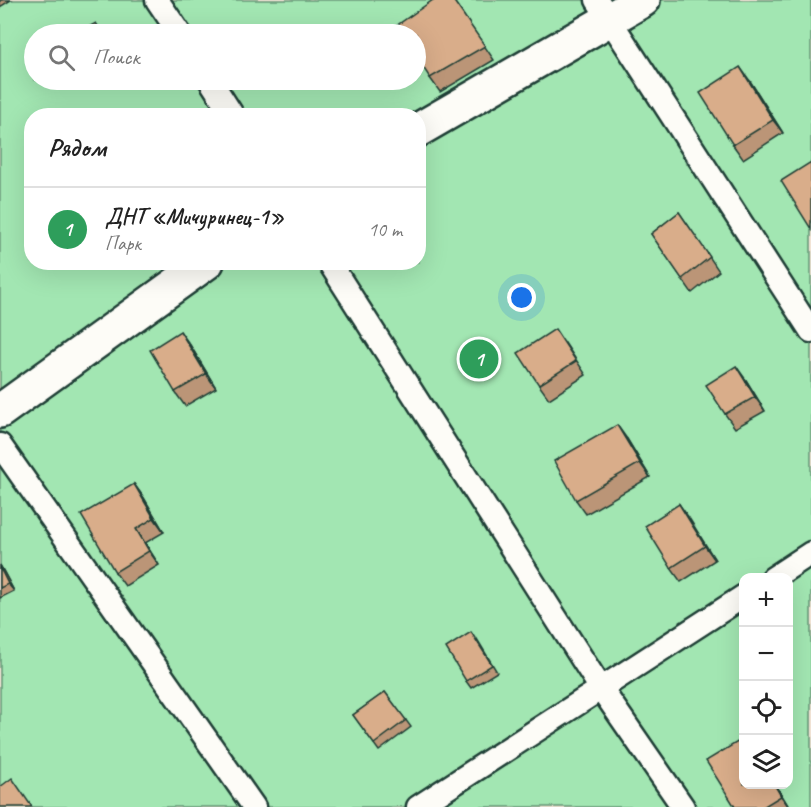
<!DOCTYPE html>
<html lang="ru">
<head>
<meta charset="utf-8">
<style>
  body { margin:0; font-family:Caveat,sans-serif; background:#f2f2f2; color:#222 }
  .controls { position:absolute; right:18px; bottom:18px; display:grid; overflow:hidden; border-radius:12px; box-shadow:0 6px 24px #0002 }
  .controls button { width:54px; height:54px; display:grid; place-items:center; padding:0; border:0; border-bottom:2px solid #e0e0e0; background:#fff; color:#222; font:30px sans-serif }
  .you { position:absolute; left:522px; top:298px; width:21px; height:21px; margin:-15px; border:4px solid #fff; border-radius:50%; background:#1a73e8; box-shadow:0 0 0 9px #1a73e833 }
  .badge { display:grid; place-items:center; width:39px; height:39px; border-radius:50%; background:#1f6fb2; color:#fff; font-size:20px; font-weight:700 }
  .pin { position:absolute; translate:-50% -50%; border:3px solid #fff; box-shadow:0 2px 6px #0006 }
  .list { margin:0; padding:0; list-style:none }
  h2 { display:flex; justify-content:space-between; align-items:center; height:78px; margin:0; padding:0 24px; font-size:26px }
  h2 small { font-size:20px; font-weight:400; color:#767676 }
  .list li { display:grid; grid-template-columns:39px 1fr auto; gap:18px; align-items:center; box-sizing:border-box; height:84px; padding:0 24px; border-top:2px solid #e0e0e0 }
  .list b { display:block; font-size:22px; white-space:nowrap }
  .list p { margin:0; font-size:20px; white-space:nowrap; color:#767676 }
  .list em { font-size:20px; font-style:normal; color:#767676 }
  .icon { flex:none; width:33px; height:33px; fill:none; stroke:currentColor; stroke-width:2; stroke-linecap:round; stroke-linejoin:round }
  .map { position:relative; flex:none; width:811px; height:807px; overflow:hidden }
  .search { position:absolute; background:#fff; box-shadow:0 6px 24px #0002; left:24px; top:24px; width:402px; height:66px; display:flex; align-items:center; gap:15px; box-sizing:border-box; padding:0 21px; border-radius:33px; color:#767676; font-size:22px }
  .panel { position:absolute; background:#fff; box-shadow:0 6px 24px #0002; left:24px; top:108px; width:402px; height:162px; border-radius:24px }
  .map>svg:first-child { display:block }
  .green { fill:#a2e6b2; stroke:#609273; stroke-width:1.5; fill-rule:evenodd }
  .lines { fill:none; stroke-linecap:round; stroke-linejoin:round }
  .service-casing { stroke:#1f3d34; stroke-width:27 }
  .minor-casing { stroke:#1f3d34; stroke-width:38 }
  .service { stroke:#fdfcf7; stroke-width:22 }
  .minor { stroke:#fdfcf7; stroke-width:33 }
  .wall { fill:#bb9577; stroke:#1f3d34; stroke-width:1.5 }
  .shaded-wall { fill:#987961; stroke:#1f3d34; stroke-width:1.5 }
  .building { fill:#d9ad8a; stroke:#1f3d34; stroke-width:1.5 }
</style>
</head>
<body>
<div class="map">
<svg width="811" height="807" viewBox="0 0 811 807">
  <rect width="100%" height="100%" fill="#f2e4d6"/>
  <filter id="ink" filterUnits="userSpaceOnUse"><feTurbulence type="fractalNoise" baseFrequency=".0167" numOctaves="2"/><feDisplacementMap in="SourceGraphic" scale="12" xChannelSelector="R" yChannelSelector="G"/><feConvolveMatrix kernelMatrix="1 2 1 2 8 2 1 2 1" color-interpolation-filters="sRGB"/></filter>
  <g filter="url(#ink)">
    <path class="green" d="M0,0H811V807H0ZM34,34H416V80H34ZM32,116H418V262H32ZM744,578H788V784H744Z"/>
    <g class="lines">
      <g class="service-casing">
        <g id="service">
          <polyline points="157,0 180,34"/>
          <polyline points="597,0 811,331"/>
          <polyline points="210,80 233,116"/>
          <polyline points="329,262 600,687 683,807"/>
          <polyline points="0,445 254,807"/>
          <polyline points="773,578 811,553"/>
          <polyline points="418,807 744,596"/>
        </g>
      </g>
      <g class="minor-casing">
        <g id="minor">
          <polyline points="418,130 643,0"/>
          <polyline points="0,411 207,262"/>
        </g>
      </g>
      <use href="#service" class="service"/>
      <use href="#minor" class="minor"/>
    </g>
    <g class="wall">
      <polygon points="0,0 11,0 0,7"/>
      <polygon points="453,0 494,60 440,92 430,78"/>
      <polygon points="750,81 783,133 743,159 733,145"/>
      <polygon points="679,212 719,271 692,293 651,234"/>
      <polygon points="565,343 586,375 549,399 539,385"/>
      <polygon points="190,345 216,388 185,406 175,392"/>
      <polygon points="746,380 765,411 735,428 725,414"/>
      <polygon points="627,439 650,477 586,514 576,500"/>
      <polygon points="134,484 144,498 164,532 145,543 159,565 125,586 115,572"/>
      <polygon points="679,504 715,560 681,582 671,568"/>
      <polygon points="0,565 14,591 0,598"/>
      <polygon points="477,639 497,672 471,688 466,681"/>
      <polygon points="385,692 411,727 379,751 353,715"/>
      <polygon points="744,784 775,784 789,807 735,807"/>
    </g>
    <g class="shaded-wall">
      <polygon points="740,67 750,81 783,133 773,120"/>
      <polygon points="180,331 190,345 216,388 206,374"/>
      <polygon points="736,366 746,380 765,411 755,397"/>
      <polygon points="617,425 627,439 650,477 640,463"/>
      <polygon points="134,484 144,498 164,532 154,518"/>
      <polygon points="679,504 689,518 715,560 705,546"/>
      <polygon points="136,529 145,543 159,565 149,551"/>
      <polygon points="0,565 14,591 8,584 0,568"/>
      <polygon points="774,784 775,784 789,807 781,796"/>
    </g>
    <g class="building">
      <polygon points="433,0 453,0 485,46 430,78 416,56 416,34 402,34 396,26"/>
      <polygon points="96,23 103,34 76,34"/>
      <polygon points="740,67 773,120 733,145 700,93"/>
      <polygon points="811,162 811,229 781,181"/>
      <polygon points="679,212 710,257 682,279 651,234"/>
      <polygon points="555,329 576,361 539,385 518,353"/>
      <polygon points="180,331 206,374 175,392 150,350"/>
      <polygon points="736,366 755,397 725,414 706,385"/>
      <polygon points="617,425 640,463 576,500 554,461"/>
      <polygon points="134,484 154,518 136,529 149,551 115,572 81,515"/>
      <polygon points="679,504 705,546 671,568 645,526"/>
      <polygon points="0,568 8,584 0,588"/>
      <polygon points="471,632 492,665 466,681 446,648"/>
      <polygon points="385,692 406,720 374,744 353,715"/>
      <polygon points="744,738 744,784 774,784 781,796 763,807 735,807 706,761"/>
      <polygon points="12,778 32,807 0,807 0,787"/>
    </g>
  </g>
</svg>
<div class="controls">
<button>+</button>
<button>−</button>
<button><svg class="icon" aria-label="locate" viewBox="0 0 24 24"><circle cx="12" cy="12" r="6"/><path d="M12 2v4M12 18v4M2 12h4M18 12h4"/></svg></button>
<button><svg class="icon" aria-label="layers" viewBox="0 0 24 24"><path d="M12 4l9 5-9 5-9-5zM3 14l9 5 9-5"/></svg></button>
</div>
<div class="you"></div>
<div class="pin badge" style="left:479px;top:359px;background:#2e9e5b">1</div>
<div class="search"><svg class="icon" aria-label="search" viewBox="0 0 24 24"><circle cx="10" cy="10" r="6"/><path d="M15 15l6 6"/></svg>Поиск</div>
<section class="panel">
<h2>Рядом<small></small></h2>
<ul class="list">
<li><span class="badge" style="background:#2e9e5b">1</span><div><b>ДНТ «Мичуринец-1»</b><p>Парк</p></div><em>10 m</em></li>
</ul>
</section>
</div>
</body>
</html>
